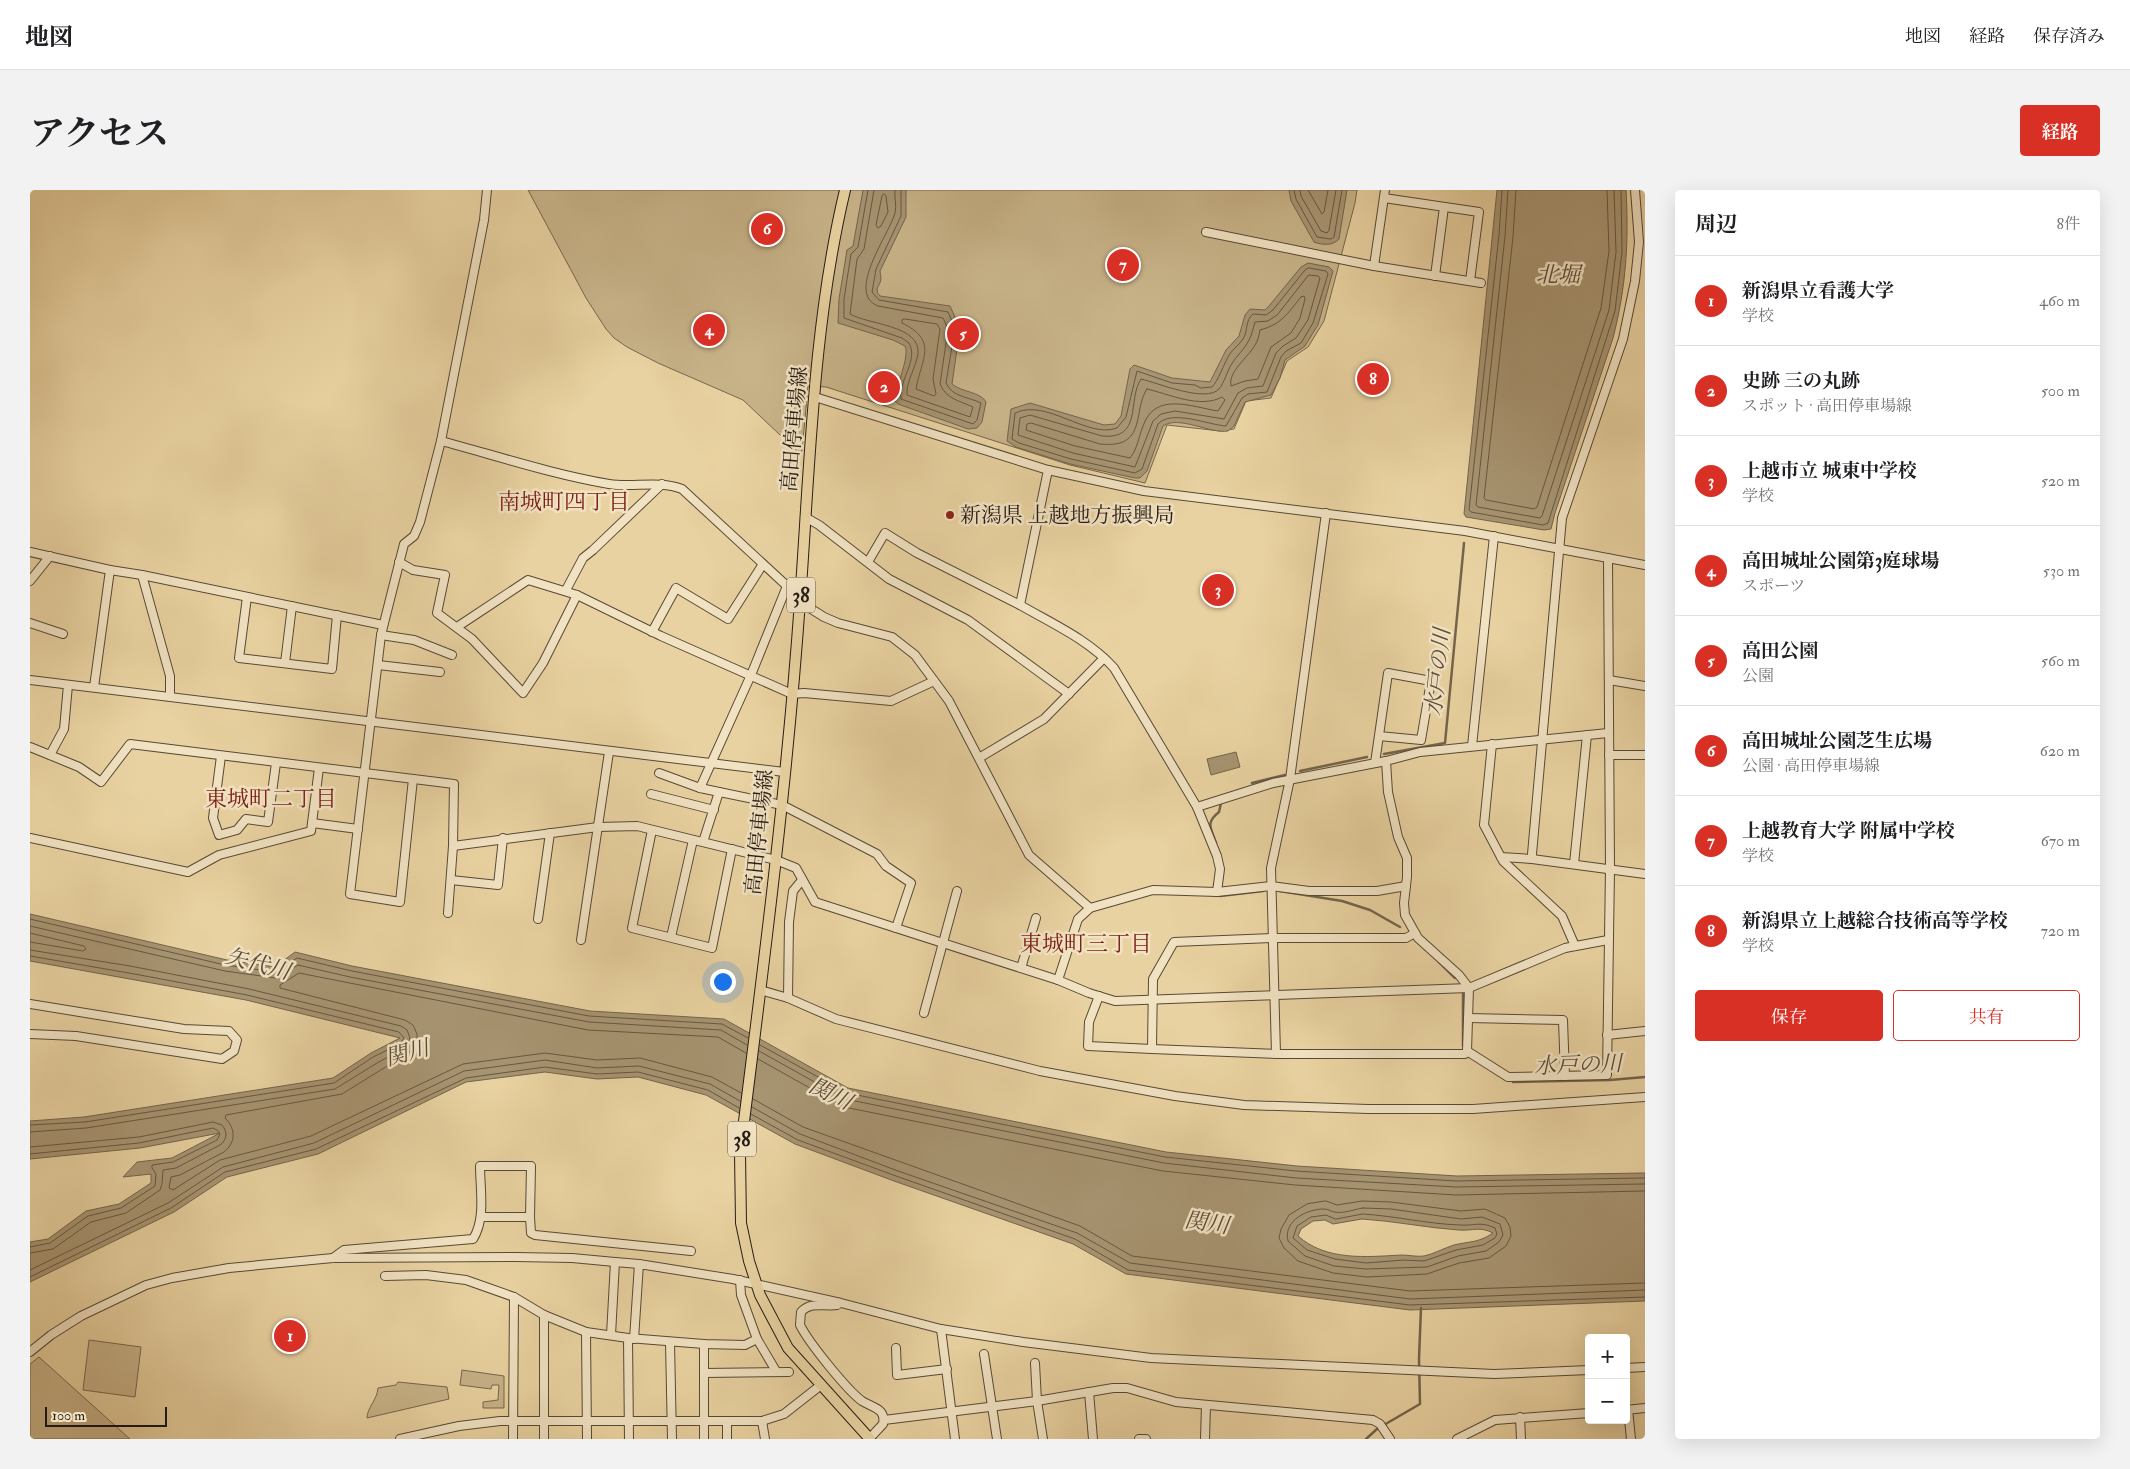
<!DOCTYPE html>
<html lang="ja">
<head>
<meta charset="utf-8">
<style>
  body { margin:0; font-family:"IM FELL Double Pica","Noto Serif JP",serif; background:#f2f2f2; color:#202124 }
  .controls { position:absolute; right:15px; bottom:15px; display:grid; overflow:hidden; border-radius:5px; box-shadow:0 5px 20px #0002 }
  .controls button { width:45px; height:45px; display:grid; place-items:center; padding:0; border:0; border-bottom:1px solid #e0e0e0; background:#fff; color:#202124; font:25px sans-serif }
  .scale { position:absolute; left:15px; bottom:12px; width:122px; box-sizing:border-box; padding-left:5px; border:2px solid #261b14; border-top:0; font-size:14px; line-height:18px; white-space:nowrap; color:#261b14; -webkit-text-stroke:4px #f1e2c2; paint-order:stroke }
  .you { position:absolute; left:692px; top:791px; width:18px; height:18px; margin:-12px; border:4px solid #fff; border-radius:50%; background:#1a73e8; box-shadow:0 0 0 8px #1a73e833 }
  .badge { display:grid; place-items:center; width:32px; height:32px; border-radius:50%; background:#d93025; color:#fff; font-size:16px; font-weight:700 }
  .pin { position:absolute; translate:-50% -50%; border:2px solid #fff; box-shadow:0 1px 5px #0006 }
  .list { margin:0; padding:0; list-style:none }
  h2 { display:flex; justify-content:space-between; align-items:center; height:65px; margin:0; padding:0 20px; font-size:21px }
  h2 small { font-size:16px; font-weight:400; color:#757577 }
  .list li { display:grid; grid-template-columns:32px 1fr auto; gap:15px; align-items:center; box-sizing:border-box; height:90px; padding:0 20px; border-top:1px solid #e0e0e0 }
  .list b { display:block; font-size:19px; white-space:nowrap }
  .list p { margin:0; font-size:16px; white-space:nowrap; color:#757577 }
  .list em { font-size:16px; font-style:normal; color:#757577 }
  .actions { display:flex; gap:10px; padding:15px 20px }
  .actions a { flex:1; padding:11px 0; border:1px solid #d93025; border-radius:5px; text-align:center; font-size:18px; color:#d93025 }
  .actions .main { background:#d93025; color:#fff }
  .map { position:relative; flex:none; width:1615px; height:1249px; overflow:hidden; border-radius:5px }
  header { display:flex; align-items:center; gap:30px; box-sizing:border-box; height:70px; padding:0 25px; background:#fff; border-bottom:1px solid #e0e0e0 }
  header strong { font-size:24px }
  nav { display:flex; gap:28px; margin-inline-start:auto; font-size:18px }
  .intro { display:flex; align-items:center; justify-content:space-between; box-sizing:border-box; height:120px; padding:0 30px }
  h1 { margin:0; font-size:35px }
  .button { padding:12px 22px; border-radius:5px; background:#d93025; color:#fff; font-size:18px; font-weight:700 }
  main { display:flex; gap:30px; padding:0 30px }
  aside { flex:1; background:#fff; border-radius:5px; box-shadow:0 5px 20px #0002 }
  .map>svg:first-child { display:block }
  .green { fill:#c8b389; stroke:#77674e }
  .water { fill:#a79471; stroke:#73644c; fill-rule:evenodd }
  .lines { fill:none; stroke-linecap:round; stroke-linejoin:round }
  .shore { stroke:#665842; stroke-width:1 }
  .stream { stroke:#73644c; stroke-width:2.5 }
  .minor-casing { stroke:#574937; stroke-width:10 }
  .major-casing { stroke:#261b14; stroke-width:12 }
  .minor { stroke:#f1e2c2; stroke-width:8 }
  .major { stroke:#e9d2a1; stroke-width:10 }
  .poi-dot { fill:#8f2418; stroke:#f1e2c2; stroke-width:2 }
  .labels { text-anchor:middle; stroke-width:5; stroke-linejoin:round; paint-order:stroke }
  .shield { fill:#f1e2c2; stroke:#635748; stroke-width:1 }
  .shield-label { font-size:20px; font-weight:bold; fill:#261b14 }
  .street-label { font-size:21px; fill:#261b14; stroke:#f1e2c2 }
  .poi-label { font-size:21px; fill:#261b14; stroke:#f1e2c2; text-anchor:start }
  .water-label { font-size:22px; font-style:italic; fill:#5a4b39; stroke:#f1e2c2 }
  .neighbourhood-label { font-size:22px; fill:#7a1f14; stroke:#f1e2c2 }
</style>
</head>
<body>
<header>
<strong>地図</strong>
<nav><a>地図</a><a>経路</a><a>保存済み</a></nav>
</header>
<div class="intro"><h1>アクセス</h1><a class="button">経路</a></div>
<main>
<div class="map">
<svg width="1615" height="1249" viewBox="0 0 1615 1249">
  <rect width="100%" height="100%" fill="#e9d2a1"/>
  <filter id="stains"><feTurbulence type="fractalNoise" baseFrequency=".004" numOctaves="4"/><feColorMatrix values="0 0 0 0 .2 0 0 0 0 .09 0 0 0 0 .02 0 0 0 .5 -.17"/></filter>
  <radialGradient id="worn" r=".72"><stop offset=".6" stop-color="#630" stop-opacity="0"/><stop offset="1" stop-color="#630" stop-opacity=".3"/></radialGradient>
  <g class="green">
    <polygon points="498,0 1327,0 1325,13 1294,131 1278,157 1257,171 1241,208 1216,211 1204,239 1190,241 1137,235 1115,293 1040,275 796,197 778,196 772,261 768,262 713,210 628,173 597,157 584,148 576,139 556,108"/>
    <polygon points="59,1150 111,1157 105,1207 53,1200"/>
    <polygon points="9,1167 100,1249 0,1249 0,1174"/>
    <polygon points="432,1180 474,1186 474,1218 453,1218 453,1212 468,1210 469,1195 462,1195 461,1199 430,1195"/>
    <path d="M368,1192L417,1197L419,1209L337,1228C337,1218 347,1210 348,1198L366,1195Z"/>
  </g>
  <g class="water">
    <path d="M833,0H876V27L850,81C850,83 851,86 851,88C851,96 843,98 850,106L920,116L930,138L922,194C931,202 951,202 956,212L952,232L947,238L938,239L868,214L864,210C866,196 880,167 875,156L863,150L808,133L809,109L817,60L823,56Z"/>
    <path d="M1259,0H1317L1309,49C1303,56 1292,55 1284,52L1261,11Z"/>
    <path d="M1467,0H1596C1599,51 1596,98 1583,148L1525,323L1521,339L1514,340L1436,327L1434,324Z"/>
    <path d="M1278,73L1299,77L1303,81L1288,135L1275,156L1255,170L1250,188L1241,205L1215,212L1204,236L1198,241C1180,244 1149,225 1133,236L1117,281L1110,288H1105L1040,274L986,257L977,251L981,219L1000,213L1074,235L1085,234L1091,226L1100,179L1104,175L1142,188L1180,192L1196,160L1209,146L1215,125L1220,119L1235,120L1239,116L1271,77Z"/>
    <polygon points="1206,562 1210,577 1181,585 1177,569"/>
    <path d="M0,724L197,770L245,777L265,762L322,776L560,821L694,829L818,898L1136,962L1267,976L1427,986L1615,983V1111L1380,1120L1096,1084L1043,1054L864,991L765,954L676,905L608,887L567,889L515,882L436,892L288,964L197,987L144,1022L0,1092V1052L18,1049L56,1021L89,1014L121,993V984L93,987L107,972L142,968L190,943L110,958L0,969V931L54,927L303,888L341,863L370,848L216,810L0,771ZM1332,1029C1365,1031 1397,1038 1429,1040C1444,1041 1449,1036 1463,1043C1448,1053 1441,1051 1424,1055C1414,1058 1404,1064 1394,1066C1387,1067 1379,1065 1371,1065C1336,1067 1296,1071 1268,1046L1271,1039L1283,1031L1295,1030L1303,1034Z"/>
  </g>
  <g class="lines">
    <g class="shore">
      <path d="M838,0L828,57L821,64L814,109V128L872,148L879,153C889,170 868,191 871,209L943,234L947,230L951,213C939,207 922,207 916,193L925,138L918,122L849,110L842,102L846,79L871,26V0"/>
      <path d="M844,0L834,59L827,69L820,124C839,135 891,135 888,164C886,177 876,192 877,205L940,227L943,217C930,211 916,209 910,194L918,139L913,128L848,116C815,103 860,43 865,23C867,16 864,8 865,0"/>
      <polyline points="1264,0 1266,9 1287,47 1301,49 1304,47 1312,0"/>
      <polyline points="1270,0 1271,6 1291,41 1297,43 1299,40 1306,0"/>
      <polyline points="1278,0 1292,24 1294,22 1298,0"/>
      <polyline points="1472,0 1469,45 1439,320 1441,322 1513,335 1518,333 1585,121 1592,62 1591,0"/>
      <polyline points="1478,0 1475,46 1446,315 1448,317 1510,328 1512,326 1579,120 1586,62 1584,0"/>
      <polyline points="1486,0 1483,47 1454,308 1456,310 1504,319 1507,317 1571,118 1579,61 1577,0"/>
      <polygon points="854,4 856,6 858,22 851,36 848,38 846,35 852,6"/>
      <path d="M1279,78L1296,81L1298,84L1283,133L1271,153L1256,161L1251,167L1237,202L1218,204L1212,208L1196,236C1179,235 1141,219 1128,234L1112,279L1105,283L1041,269L989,253L982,249L985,223C1017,208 1057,249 1087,238L1096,227L1107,181L1142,193L1165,195L1171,198L1182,197C1188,191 1194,174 1199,165C1203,159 1209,155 1213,149C1218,142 1215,130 1223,124L1236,125L1243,120L1275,80Z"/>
      <path d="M1279,85L1288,86L1290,88L1278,130L1266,148L1253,156L1246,163L1233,196L1217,198L1208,203L1194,229L1145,221L1131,224L1123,231L1105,277L1043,263L988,245L990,228L1000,225L1072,246C1113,250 1097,210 1111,189C1128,193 1176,213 1189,199C1194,193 1197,182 1201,175C1206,166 1215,159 1219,150C1222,145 1223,138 1225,132L1238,131L1247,125Z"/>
      <path d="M1271,107L1274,106L1275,109L1270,128L1261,143L1241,157L1228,189L1215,191L1201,196C1198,181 1218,168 1225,155C1228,151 1229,145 1230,140C1252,134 1257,124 1271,107Z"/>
      <path d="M875,129L907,134L910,139L903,189L906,204L904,206L886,199C891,169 909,151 872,133V130Z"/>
      <path d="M1117,199C1139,204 1170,219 1192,207L1195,210L1188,221C1162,217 1125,201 1113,236C1109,246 1107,260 1100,268L1045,256L996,240L997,234L1001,233L1070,254C1118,259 1102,221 1117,199Z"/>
      <polyline points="0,729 195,775 245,782 267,768 322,781 559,826 692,834 718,848"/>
      <polyline points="0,736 195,781 246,788 268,775 320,787 559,832 691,840 717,855"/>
      <polyline points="0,743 54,756 56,759 53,761 0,752"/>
      <polyline points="0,760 100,776 219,799 371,836 377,840 380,848 375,858 347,873 305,899 56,938 0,942"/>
      <polyline points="0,766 99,783 217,805 369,842 374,848 370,854 343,867 304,893 55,932 0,935"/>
      <polyline points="730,855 817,903 1135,967 1266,981 1426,991 1615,988"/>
      <polyline points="729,861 815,909 1134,973 1266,988 1426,997 1615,994"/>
      <polyline points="728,869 814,917 1133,981 1265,995 1426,1005 1615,1001"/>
      <path d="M711,903L682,887L610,868L567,870L515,863L433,874L281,946L190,970L143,1000L139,998L141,987L150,985L194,962C206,952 206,939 195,928L196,925L312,904L383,860L387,852V844L383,835L375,830L250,798V795L269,783L558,840L688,847L716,863"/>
      <polyline points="723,909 773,937 1050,1036 1102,1066 1380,1101 1615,1093"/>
      <polyline points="722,917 770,944 868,981 1047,1043 1100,1073 1380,1109 1615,1100"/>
      <polyline points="721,924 768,950 866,986 1045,1049 1098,1080 1380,1115 1615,1107"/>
      <path d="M0,957L109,947L183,932L192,935C198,942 197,950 190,955L146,978L133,980L132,994L130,1000L96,1023L61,1032L23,1059L0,1063"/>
      <polyline points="0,964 109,953 183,938 187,940 190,944 187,950 143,972 122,975 122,978 126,984 125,996 91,1018 58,1026 20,1053 0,1057"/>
      <polygon points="1296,1011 1307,1015 1332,1011 1361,1012 1431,1021 1455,1019 1475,1028 1480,1037 1481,1046 1476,1056 1459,1068 1429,1073 1397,1084 1337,1087 1303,1083 1268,1071 1254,1058 1249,1048 1251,1039 1259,1025 1277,1014"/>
      <path d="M1333,1018L1361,1019L1431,1029L1452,1027L1470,1034L1473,1045L1469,1052L1456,1061L1428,1066L1397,1077L1336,1079L1304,1076L1275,1066L1258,1051C1253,1030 1278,1019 1294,1019C1299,1019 1301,1022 1305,1022C1313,1024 1325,1019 1333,1018Z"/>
      <path d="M1333,1024C1365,1026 1398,1034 1430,1035C1445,1036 1450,1031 1465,1038L1467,1044L1465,1048L1453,1055L1426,1060L1394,1071L1374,1070L1336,1073L1305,1069L1277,1060L1263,1048L1267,1036L1281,1027L1296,1025L1305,1029Z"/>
      <polyline points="0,1080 138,1013 193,977 284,953 434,881 515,870 567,878 609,876 680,894 710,911"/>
      <polyline points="0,1087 141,1018 195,982 286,959 436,888 515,877 567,884 608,882 678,900 709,918"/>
    </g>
    <g class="stream">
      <polyline points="1354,564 1415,553 1434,353"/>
      <polyline points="1270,581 1337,567"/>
      <polyline points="1222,593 1255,585"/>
      <path d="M1186,653C1181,638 1175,633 1189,622L1191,613"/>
      <polyline points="1250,701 1312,711 1340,720 1370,737"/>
      <polyline points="1190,706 1233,701"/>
      <polyline points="1408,771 1425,788"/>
      <polyline points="1433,856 1433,804"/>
      <polyline points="1483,892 1580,890 1615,887"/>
      <polyline points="1336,1249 1347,1239 1390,1214 1389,1169 1391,1118"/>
    </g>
    <g class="minor-casing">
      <g id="minor">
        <polyline points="1605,0 1609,52 1605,91 1593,149 1532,328 1502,664 1502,669 1615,684"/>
        <polyline points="1354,8 1449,22 1440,91"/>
        <polyline points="1176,42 1344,76 1451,93"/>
        <polyline points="1344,76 1355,0"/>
        <polyline points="1405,86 1414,17"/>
        <polyline points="785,207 1018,280 1114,301 1435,341 1615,375"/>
        <path d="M411,251C467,266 522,284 579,294C603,298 628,290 652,299L757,396L771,400"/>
        <path d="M1018,280L990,415C1023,434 1059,450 1084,478L1167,617L1187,666L1190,679L1187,702"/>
        <polyline points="775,327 789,335 859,389 938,430 1039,504"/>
        <polyline points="0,362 80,380 112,385 353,435"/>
        <polyline points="369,372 383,380 415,385 407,423 442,449 493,503 513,473 547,405"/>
        <polyline points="838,372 855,343 887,363 990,415"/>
        <polyline points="112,385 140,486 140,506"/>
        <polyline points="0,391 20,366"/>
        <polyline points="536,400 553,368 563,360 632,294"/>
        <polyline points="217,407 209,468 302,479 307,425"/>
        <polyline points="770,412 794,427 808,433 862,447 885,465 919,511 999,665 1060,718"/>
        <polyline points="0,433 33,444"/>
        <polyline points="427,437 498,390 547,405 631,446 762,504 774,503 861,511 904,491"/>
        <polyline points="622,442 646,398 698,429 733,374"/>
        <polyline points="351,445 384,450 422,465"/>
        <polyline points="255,473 262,416"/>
        <polyline points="348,475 410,482"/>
        <polyline points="0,490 754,582"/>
        <polyline points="1579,490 1615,496"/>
        <polyline points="64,497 80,380"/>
        <polyline points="1462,554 1454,635 1473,671 1532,726 1545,756"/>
        <polyline points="1442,556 1464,346"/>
        <polyline points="0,557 49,577 71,592 100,554 424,594 423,656 418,723"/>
        <polyline points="20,565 34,539 38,495"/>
        <polyline points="1579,565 1615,565"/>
        <polyline points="191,566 183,628 189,645 207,640 216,629 238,632 246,573"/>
        <polyline points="949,568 1014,529 1074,468"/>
        <polyline points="1356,571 1358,602 1368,647 1377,668 1377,687 1374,713 1375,725 1388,748 1429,785 1439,798 1437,861"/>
        <polyline points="1345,573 1358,483 1401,491 1391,550 1349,546"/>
        <polyline points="629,583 670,598 752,615 847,664 856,676 881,693 866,738"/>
        <polyline points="383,589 370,712 320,704 351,445 374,354 384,346 390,332 411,251 454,30 457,0"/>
        <polyline points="670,598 721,485 757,396"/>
        <polyline points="621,604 684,620"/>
        <polyline points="1167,617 1243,593 1356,571 1390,562 1578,543"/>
        <polyline points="282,633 328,639"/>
        <polyline points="622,640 602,738 682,758 702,659"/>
        <polyline points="0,648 158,682 189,665 281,641 289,578"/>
        <polyline points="673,652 689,602"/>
        <polyline points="423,656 568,637 607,636 746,670 766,678 785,712 1028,790 1059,803 1085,811 1439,798 1535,758 1578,750"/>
        <polyline points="1471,667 1502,669"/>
        <polyline points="1544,674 1557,545"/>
        <polyline points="421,690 468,695 473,648"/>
        <polyline points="508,729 520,643"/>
        <polyline points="1385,743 1376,748 1243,748 1144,752 1123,789 1122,859 1246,864 1435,864 1437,861"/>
        <polyline points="641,747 663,650"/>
        <polyline points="551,750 579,562"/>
        <polyline points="991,778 1006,728"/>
        <polyline points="1028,790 1048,729 1060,718 1123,700 1187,702 1241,696 1279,701 1347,701 1376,696"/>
        <polyline points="730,800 758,808 806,829 1010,881 1145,906 1214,915 1338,919 1443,919 1615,907"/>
        <polyline points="1069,806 1059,832 1058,856 1122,859"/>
        <polyline points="758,808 759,732 763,701 772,690"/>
        <polyline points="0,814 154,839 199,841 207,850 204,861 192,869 46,846 0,844"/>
        <polyline points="894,823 927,701"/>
        <polyline points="1438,828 1533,830 1535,886"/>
        <polyline points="1577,845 1615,841"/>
        <polyline points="1437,861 1478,887 1577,885 1580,679 1578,368"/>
        <polyline points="1246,864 1241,678 1260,589 1296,323"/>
        <polyline points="500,1027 501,1043 505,1045 661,1061"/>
        <path d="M303,1068L314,1060L443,1049C456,1029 450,999 450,976H501L500,1027H451"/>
        <polyline points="355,1086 396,1085 436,1090 484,1107 514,1125 556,1142 598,1148 674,1154 715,1155 727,1149 711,1105 710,1090"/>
        <path d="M807,1115C794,1117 781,1111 771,1122L770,1135C779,1153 817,1200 832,1211C843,1218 856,1218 853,1234L840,1248"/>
        <polyline points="514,1125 514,1249"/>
        <polyline points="911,1139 925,1249"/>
        <polyline points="556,1142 557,1249"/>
        <polyline points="581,1145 585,1072 609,1074"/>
        <polyline points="598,1148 599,1249"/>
        <polyline points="604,1149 609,1074 703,1089 811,1113 911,1139 993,1152 1121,1168 1464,1184 1559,1180"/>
        <polyline points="727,1149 746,1181"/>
        <polyline points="640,1152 642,1249"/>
        <polyline points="674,1154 674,1249"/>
        <polyline points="866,1158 867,1185 917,1179"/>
        <polyline points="0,1162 21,1145 51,1126 116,1095 142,1088 199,1078 303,1068 486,1067 542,1068 585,1072"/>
        <polyline points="954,1164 967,1249"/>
        <polyline points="1005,1173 1007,1211 1013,1249"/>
        <polyline points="1596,1178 1615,1177"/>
        <polyline points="674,1183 759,1182"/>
        <polyline points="1059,1202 1063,1249"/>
        <polyline points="1598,1219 1601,1249"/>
        <polyline points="1596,1220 1615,1218"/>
        <polyline points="1490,1227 1491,1249"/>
        <polyline points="854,1230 1007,1211 1083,1198 1097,1198 1146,1212 1343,1230 1350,1234 1360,1249"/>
        <polyline points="697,1231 697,1249"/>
        <polyline points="732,1231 735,1249"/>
        <polyline points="370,1249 429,1236 470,1231 732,1231 754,1224 791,1195"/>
        <polyline points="483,1249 484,1107"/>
        <polyline points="1109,1249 1116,1249"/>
        <polyline points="1175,1249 1176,1215"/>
        <polyline points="1427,1249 1465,1230 1559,1223"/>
      </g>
    </g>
    <g class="major-casing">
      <path id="major" d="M815,0C783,134 780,274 770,411C757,596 733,780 710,963L711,1033L719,1071L730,1105L758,1158L840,1249"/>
    </g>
    <use href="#minor" class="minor"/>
    <use href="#major" class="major"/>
  </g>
  <circle class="poi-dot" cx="920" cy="325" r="5"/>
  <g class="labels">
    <g class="shield">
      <rect x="757" y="387.5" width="28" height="35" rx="4"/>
      <rect x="698" y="931.5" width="28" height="35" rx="4"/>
    </g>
    <g class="shield-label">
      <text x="771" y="412">38</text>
      <text x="712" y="956">38</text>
    </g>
    <g class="street-label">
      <text transform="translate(764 239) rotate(-85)" y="7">高田停車場線</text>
      <text transform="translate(729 642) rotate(-84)" y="7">高田停車場線</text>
    </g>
    <g class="poi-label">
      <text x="930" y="332">新潟県 上越地方振興局</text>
    </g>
    <g class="water-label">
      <text x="1528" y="92">北堀</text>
      <text transform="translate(1407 482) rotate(-84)" y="8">水戸の川</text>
      <text transform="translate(228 773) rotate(15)" y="8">矢代川</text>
      <text transform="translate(377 862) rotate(-15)" y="8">関川</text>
      <text transform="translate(1548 874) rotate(-2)" y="8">水戸の川</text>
      <text transform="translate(801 903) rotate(26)" y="8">関川</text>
      <text transform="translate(1177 1032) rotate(8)" y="8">関川</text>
    </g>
    <g class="neighbourhood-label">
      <text x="534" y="319">南城町四丁目</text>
      <text x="241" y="616">東城町二丁目</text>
      <text x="1056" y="761">東城町三丁目</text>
    </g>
  </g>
  <rect width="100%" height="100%" filter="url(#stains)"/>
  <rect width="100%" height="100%" fill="url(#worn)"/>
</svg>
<div class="controls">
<button>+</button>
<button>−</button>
</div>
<div class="scale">100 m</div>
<div class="you"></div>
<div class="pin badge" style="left:260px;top:1146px">1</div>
<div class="pin badge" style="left:854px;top:197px">2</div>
<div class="pin badge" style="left:1188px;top:400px">3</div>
<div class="pin badge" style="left:679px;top:140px">4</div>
<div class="pin badge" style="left:933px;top:144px">5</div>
<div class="pin badge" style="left:737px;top:39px">6</div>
<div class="pin badge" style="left:1093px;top:75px">7</div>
<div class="pin badge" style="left:1343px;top:189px">8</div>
</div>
<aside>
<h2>周辺<small>8件</small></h2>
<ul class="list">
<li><span class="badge">1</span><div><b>新潟県立看護大学</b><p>学校</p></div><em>460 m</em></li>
<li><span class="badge">2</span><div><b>史跡 三の丸跡</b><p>スポット · 高田停車場線</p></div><em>500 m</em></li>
<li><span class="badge">3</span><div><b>上越市立 城東中学校</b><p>学校</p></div><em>520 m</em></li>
<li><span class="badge">4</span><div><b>高田城址公園第3庭球場</b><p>スポーツ</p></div><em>530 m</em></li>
<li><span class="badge">5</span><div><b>高田公園</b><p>公園</p></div><em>560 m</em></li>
<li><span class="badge">6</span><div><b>高田城址公園芝生広場</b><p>公園 · 高田停車場線</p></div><em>620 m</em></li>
<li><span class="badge">7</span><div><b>上越教育大学 附属中学校</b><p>学校</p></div><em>670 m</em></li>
<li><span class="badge">8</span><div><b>新潟県立上越総合技術高等学校</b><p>学校</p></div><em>720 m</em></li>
</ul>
<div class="actions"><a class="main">保存</a><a>共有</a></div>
</aside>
</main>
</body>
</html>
